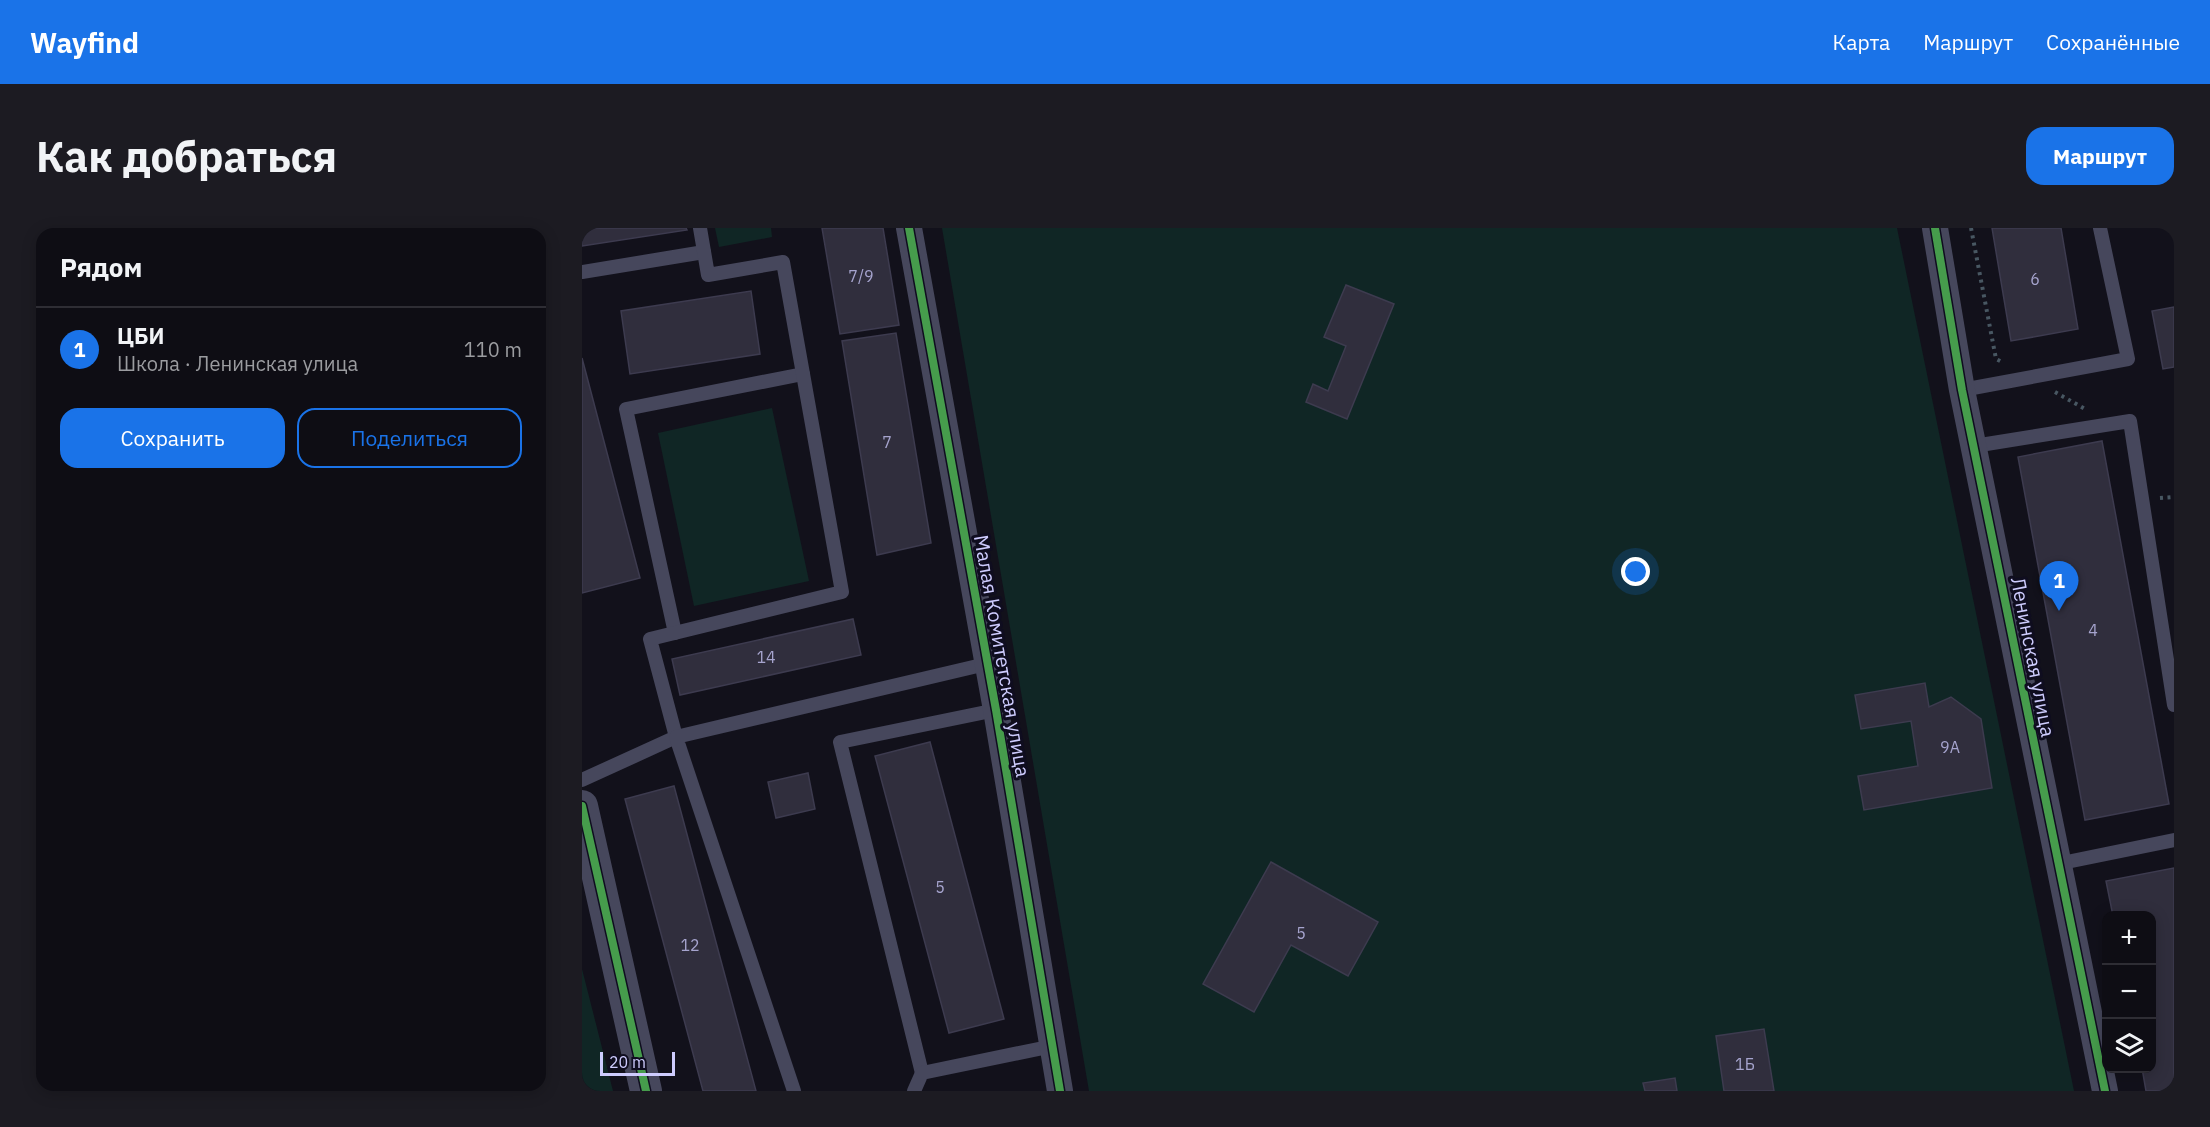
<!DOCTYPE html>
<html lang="ru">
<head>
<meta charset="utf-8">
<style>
  body { margin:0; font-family:"IBM Plex Sans",sans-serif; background:#1c1b22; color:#f1f3f6 }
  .controls { position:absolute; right:18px; bottom:18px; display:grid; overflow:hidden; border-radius:12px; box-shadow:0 3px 15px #0003 }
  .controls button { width:54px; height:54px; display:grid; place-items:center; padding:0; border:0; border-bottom:2px solid #2e2d34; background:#0e0d14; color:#f1f3f6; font:30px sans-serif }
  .scale { position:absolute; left:18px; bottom:15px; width:75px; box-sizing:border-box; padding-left:6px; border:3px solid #ceccfe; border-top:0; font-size:16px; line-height:21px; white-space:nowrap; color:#ceccfe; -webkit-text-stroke:4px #0f0d1f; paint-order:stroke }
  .you { position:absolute; left:1054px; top:344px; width:21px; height:21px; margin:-15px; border:4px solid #fff; border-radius:50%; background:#1a73e8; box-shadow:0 0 0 9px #1a73e833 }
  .badge { display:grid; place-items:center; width:39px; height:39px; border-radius:50%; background:#1a73e8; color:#fff; font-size:20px; font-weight:700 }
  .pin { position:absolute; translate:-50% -50px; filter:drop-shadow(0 2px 3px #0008) }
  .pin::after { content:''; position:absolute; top:32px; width:21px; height:18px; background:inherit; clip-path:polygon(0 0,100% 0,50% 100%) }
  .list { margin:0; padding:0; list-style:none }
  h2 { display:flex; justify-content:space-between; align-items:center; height:78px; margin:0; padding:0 24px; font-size:26px }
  h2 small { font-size:20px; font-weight:400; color:#9b9ca0 }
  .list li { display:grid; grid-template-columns:39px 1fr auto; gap:18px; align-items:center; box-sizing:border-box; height:84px; padding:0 24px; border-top:2px solid #2e2d34 }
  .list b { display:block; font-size:22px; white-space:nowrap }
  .list p { margin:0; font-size:20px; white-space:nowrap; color:#9b9ca0 }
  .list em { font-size:20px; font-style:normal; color:#9b9ca0 }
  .actions { display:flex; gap:12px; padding:18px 24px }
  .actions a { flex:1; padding:14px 0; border:2px solid #1a73e8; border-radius:18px; text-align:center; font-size:21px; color:#1a73e8 }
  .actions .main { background:#1a73e8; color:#fff }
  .icon { flex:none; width:33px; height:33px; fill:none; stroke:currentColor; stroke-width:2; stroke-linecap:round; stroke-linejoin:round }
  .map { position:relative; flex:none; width:1592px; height:863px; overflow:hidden; border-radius:18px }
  header { display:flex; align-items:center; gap:36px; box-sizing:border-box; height:84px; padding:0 30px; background:#1a73e8; color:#fff }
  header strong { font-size:28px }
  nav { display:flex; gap:33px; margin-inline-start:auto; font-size:21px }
  .intro { display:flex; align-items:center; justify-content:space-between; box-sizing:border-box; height:144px; padding:0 36px }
  h1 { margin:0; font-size:42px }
  .button { padding:15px 27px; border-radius:18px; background:#1a73e8; color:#fff; font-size:21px; font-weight:700 }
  main { display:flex; gap:36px; padding:0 36px }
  aside { flex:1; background:#0e0d14; border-radius:18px; box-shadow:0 3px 15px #0003 }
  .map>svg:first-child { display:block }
  .green { fill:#102625 }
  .building { fill:#302e3d; stroke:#3d3b4f; stroke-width:1.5 }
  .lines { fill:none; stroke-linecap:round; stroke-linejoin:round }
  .path { stroke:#485762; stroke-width:4; stroke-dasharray:3 4.5; stroke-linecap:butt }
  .service { stroke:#46475c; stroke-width:14 }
  .minor { stroke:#46475c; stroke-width:26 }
  .tertiary { stroke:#46475c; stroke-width:32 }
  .cycleway-casing { stroke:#0f0d1f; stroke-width:11 }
  .cycleway { stroke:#469c4c; stroke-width:8 }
  .labels { text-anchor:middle; stroke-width:6; stroke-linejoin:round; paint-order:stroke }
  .number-label { font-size:16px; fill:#a6a4ce }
  .street-label { font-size:20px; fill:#ceccfe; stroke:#0f0d1f }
</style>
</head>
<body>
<header>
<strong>Wayfind</strong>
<nav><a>Карта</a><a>Маршрут</a><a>Сохранённые</a></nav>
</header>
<div class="intro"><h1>Как добраться</h1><a class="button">Маршрут</a></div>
<main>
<aside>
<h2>Рядом<small></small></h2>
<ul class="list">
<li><span class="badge">1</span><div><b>ЦБИ</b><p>Школа · Ленинская улица</p></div><em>110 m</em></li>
</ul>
<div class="actions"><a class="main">Сохранить</a><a>Поделиться</a></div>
</aside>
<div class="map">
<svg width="1592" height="863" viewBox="0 0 1592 863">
  <rect width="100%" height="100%" fill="#12111b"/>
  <g class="green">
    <polygon points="133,0 189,0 190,9 137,19"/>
    <polygon points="360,0 1315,0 1492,863 507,863"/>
    <polygon points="190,180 227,353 112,378 76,205"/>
    <polygon points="0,741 31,863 0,863"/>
  </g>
  <g class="building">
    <polygon points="0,0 104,0 105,2 0,18"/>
    <polygon points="240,0 301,0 317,97 258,106"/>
    <polygon points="1410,0 1479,0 1496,101 1429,113"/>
    <polygon points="764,57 812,76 765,191 724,174 731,156 746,163 764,118 742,109"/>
    <polygon points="169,63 178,126 48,146 39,83"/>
    <polygon points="1592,79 1592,139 1581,141 1570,83"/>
    <polygon points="314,105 349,315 295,327 260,113"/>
    <polygon points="0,130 58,350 0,365"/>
    <polygon points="1520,213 1587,576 1503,592 1436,229"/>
    <polygon points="271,391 279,427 98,467 90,431"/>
    <polygon points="1343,455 1347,479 1369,469 1399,491 1410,560 1282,582 1276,548 1336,538 1329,493 1279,501 1273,467"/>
    <polygon points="348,514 422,791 367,805 293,528"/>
    <polygon points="226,545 233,581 194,590 186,554"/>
    <polygon points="92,558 174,863 121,863 43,571"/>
    <polygon points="689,634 796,694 766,748 709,717 672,784 621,756"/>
    <polygon points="1592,640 1592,863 1564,863 1560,840 1570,840 1570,688 1531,688 1524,653"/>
    <polygon points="1182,801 1192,863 1142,863 1134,808"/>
    <polygon points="1093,850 1095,863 1063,863 1061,855"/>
  </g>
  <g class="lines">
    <g class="path">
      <polyline points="1389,0 1414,131 1422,135"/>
      <polyline points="1473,164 1503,181"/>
      <polyline points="1578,270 1592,269"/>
    </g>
    <g class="service">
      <polyline points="0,44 122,24"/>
      <polyline points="1380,162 1546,131 1518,0"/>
      <polyline points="1392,218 1548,193 1592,477"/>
      <polyline points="93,405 44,181 221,146"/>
      <polyline points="0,552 94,509 68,411 260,364 201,34 126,47 118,0"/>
      <polyline points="1475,636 1592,612"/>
      <polyline points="340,845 258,514 414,482"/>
      <polyline points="212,863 94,509 404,436"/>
      <polyline points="332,863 340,845 471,818"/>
    </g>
    <g class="minor">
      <polyline points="327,0 414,482 478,863"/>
      <polyline points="1353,0 1380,162 1523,863"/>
    </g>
    <polyline class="tertiary" points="0,578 64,863"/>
    <g class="cycleway-casing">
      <g id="cycleway">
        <polyline points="327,0 414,482 478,863"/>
        <polyline points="1353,0 1380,162 1523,863"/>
        <polyline points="0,578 64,863"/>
      </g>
    </g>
    <use href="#cycleway" class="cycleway"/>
  </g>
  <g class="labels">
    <g class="number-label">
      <text x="279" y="54">7/9</text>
      <text x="1453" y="57">6</text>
      <text x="305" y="220">7</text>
      <text x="1511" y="408">4</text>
      <text x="184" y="435">14</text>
      <text x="1368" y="525">9А</text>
      <text x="358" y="665">5</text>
      <text x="719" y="711">5</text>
      <text x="108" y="723">12</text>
      <text x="1163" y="842">1Б</text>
    </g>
    <g class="street-label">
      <text transform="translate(420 428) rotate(80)" y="7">Малая Комитетская улица</text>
      <text transform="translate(1451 429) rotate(79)" y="7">Ленинская улица</text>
    </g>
  </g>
</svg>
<div class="controls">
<button>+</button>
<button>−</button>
<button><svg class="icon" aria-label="layers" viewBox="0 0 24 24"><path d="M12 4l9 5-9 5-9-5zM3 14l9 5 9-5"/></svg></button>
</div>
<div class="scale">20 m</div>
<div class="you"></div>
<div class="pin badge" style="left:1477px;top:383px">1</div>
</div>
</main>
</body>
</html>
